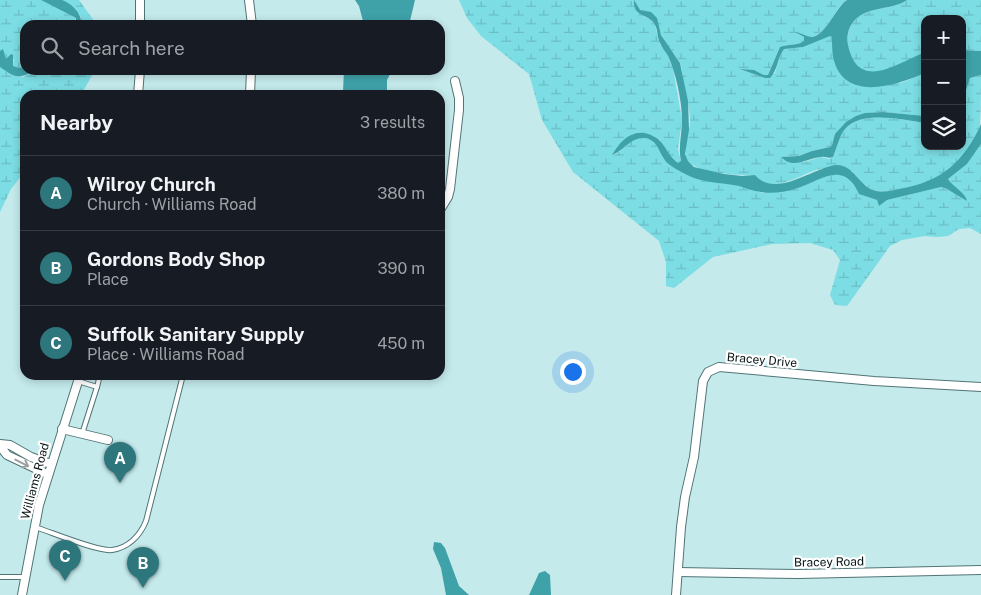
<!DOCTYPE html>
<html lang="en">
<head>
<meta charset="utf-8">
<style>
  body { margin:0; font-family:"Public Sans",sans-serif; background:#20242c; color:#f1f3f6 }
  .controls { position:absolute; right:15px; top:15px; display:grid; overflow:hidden; border-radius:10px; box-shadow:0 2px 8px #0003 }
  .controls button { width:45px; height:45px; display:grid; place-items:center; padding:0; border:0; border-bottom:1px solid #363941; background:#171b24; color:#f1f3f6; font:25px sans-serif }
  .you { position:absolute; left:572px; top:371px; width:18px; height:18px; margin:-12px; border:4px solid #fff; border-radius:50%; background:#1a73e8; box-shadow:0 0 0 8px #1a73e833 }
  .badge { display:grid; place-items:center; width:32px; height:32px; border-radius:50%; background:#2d767c; color:#fff; font-size:16px; font-weight:700 }
  .pin { position:absolute; translate:-50% -41px; filter:drop-shadow(0 1px 2px #0008) }
  .pin::after { content:''; position:absolute; top:26px; width:18px; height:15px; background:inherit; clip-path:polygon(0 0,100% 0,50% 100%) }
  .list { margin:0; padding:0; list-style:none }
  h2 { display:flex; justify-content:space-between; align-items:center; height:65px; margin:0; padding:0 20px; font-size:21px }
  h2 small { font-size:16px; font-weight:400; color:#9ea1a6 }
  .list li { display:grid; grid-template-columns:32px 1fr auto; gap:15px; align-items:center; box-sizing:border-box; height:75px; padding:0 20px; border-top:1px solid #363941 }
  .list b { display:block; font-size:19px; white-space:nowrap }
  .list p { margin:0; font-size:16px; white-space:nowrap; color:#9ea1a6 }
  .list em { font-size:16px; font-style:normal; color:#9ea1a6 }
  .icon { flex:none; width:28px; height:28px; fill:none; stroke:currentColor; stroke-width:2; stroke-linecap:round; stroke-linejoin:round }
  .map { position:relative; flex:none; width:981px; height:595px; overflow:hidden }
  .search { position:absolute; background:#171b24; box-shadow:0 2px 8px #0003; left:20px; top:20px; width:425px; height:55px; display:flex; align-items:center; gap:12px; box-sizing:border-box; padding:0 18px; border-radius:15px; color:#9ea1a6; font-size:19px }
  .panel { position:absolute; background:#171b24; box-shadow:0 2px 8px #0003; left:20px; top:90px; width:425px; height:290px; border-radius:15px }
  .map>svg:first-child { display:block }
  .wetland { fill:url(#wetland-marsh) }
  .water { fill:#3fa2a9 }
  .lines { fill:none; stroke-linecap:round; stroke-linejoin:round }
  .service-casing { stroke:#517476; stroke-width:6 }
  .minor-casing { stroke:#517476; stroke-width:10 }
  .service { stroke:#fff; stroke-width:4 }
  .minor { stroke:#fff; stroke-width:8 }
  .oneway { stroke:#9ba1a1 }
  .labels { text-anchor:middle; stroke-width:4.5; stroke-linejoin:round; paint-order:stroke }
  .street-label { font-size:12px; fill:#061314; stroke:#fff }
</style>
</head>
<body>
<div class="map">
<svg width="981" height="595" viewBox="0 0 981 595">
  <defs>
    <pattern id="wetland-marsh" width="20" height="14" patternUnits="userSpaceOnUse" patternTransform="scale(1.25)"><rect width="20" height="14" fill="#7cdde4"/><path d="M1 5h8M5 5V1M11 12h8M15 12V8" fill="none" stroke="#6abdc3"/></pattern>
  </defs>
  <rect width="100%" height="100%" fill="#c4eaec"/>
  <g class="wetland">
    <polygon points="0,0 41,0 76,18 72,25 25,25 25,67 19,68 13,66 14,59 6,59 0,51"/>
    <path d="M62,0H79L97,25H81C84,12 71,7 62,0Z"/>
    <path d="M459,0H847C835,7 826,37 810,37C806,36 801,35 798,34L804,37V41C797,46 788,44 780,47L768,75H764L754,70H743L765,78L775,73L781,53L784,48L803,47L830,35L832,37L833,56L837,69L901,83L925,73V116L883,112L865,113L835,134L832,145L830,147L812,151L799,156L782,157L804,162L821,157L829,159L833,157C837,148 840,132 848,126C866,111 904,120 925,123V146H962V103L970,78L981,75C981,88 981,114 980,125C974,147 952,172 930,181C920,185 909,188 897,190C889,191 879,193 871,189C863,185 858,177 852,171C841,170 826,167 816,170C797,176 773,195 755,175C740,176 699,173 689,162C680,152 690,133 690,121C690,108 686,96 684,84C682,77 683,67 679,61C674,52 666,45 662,36C653,20 661,15 640,10L636,12L651,20L655,25L660,44L667,54L673,68L682,120L678,149L681,162L678,164L673,160L659,139L633,134L613,155C619,153 621,150 625,145C632,139 646,134 654,142C658,146 661,154 664,159L740,186L763,193L795,189L827,175H842L850,180L860,194L877,200L879,206L887,200L941,187L966,197L952,185L948,179L967,164L981,144V234L970,228L959,229L948,236L937,237L925,236L902,240L890,246L847,306L835,305L830,295L840,260L833,250L810,243L772,244L713,257L674,288L666,286V262L659,241L573,172L542,120L529,74L481,36L467,18Z"/>
    <path d="M907,0H981V51L962,50V19H925V52C909,59 890,73 871,72C847,70 840,32 857,18C871,6 893,10 907,0Z"/>
    <polygon points="0,67 18,77 23,77 35,70 95,70 81,95 25,95 25,171 11,189 0,212"/>
  </g>
  <g class="water">
    <path d="M41,0C47,0 57,0 62,0C72,4 83,14 81,25H72L76,21V18Z"/>
    <polygon points="355,0 415,0 409,25 364,25 359,6"/>
    <path d="M634,0L640,10L651,12L657,18L661,35L680,63L688,101L689,130L685,154L688,161L694,167L724,174L742,176L755,175C776,199 812,168 836,165C853,164 859,185 873,190C882,193 891,191 899,189C941,182 964,162 981,124V144L967,164L948,179C953,187 966,193 967,201L947,189L941,187L887,200L879,206L877,200L859,194C843,159 821,181 795,189C785,192 771,194 761,192C753,191 746,188 739,186C725,183 710,183 697,179C688,176 677,170 670,165C659,158 660,140 645,138C630,137 625,150 612,155C620,141 633,127 651,135C654,137 658,138 661,142C667,149 670,158 678,163L681,161C678,146 682,135 682,120C682,101 676,73 668,56C666,52 662,48 660,43C657,37 658,30 655,25C648,12 633,19 634,0Z"/>
    <path d="M847,0H907C893,10 871,6 857,18C849,25 846,35 848,45C858,93 898,63 925,52V73C895,86 843,103 833,57C832,51 832,43 832,37L830,36L803,47L784,49C777,58 778,70 770,78H765L740,69L754,70L764,75H768L780,47C788,44 797,46 804,41V37L795,32C800,33 806,36 811,37C825,37 836,7 847,0Z"/>
    <path d="M3,49L6,59L11,54L13,55V66L19,68L25,67V70H35C18,80 16,78 0,67V51Z"/>
    <polygon points="962,50 981,51 981,75 970,78 962,103"/>
    <polygon points="344,70 392,70 387,80 387,95 345,95 343,91"/>
    <path d="M883,112L925,116V123C904,120 866,111 848,126C840,132 837,148 833,157C828,159 826,156 821,157C806,158 794,170 781,157L799,156L812,151L830,147L832,145L835,134L846,122L856,116L865,113Z"/>
    <polygon points="434,542 441,543 445,548 459,586 469,595 446,595 441,568 433,549"/>
    <polygon points="545,571 550,575 551,595 529,595 539,573"/>
  </g>
  <g class="lines">
    <g class="service-casing">
      <g id="service">
        <polyline points="78,381 97,387 100,375"/>
        <polyline points="82,434 97,387"/>
        <path d="M35,527C51,532 98,552 112,550C128,548 140,536 146,521L183,375"/>
        <polyline points="0,577 25,577"/>
      </g>
    </g>
    <g class="minor-casing">
      <g id="minor">
        <polyline points="140,0 140,25"/>
        <polyline points="249,0 252,25"/>
        <polyline points="138,95 140,70"/>
        <polyline points="250,95 251,70"/>
        <polyline points="440,210 448,197 450,189 459,110 459,98 455,81"/>
        <polyline points="62,429 108,440"/>
        <polyline points="0,444 10,445 31,457 51,464"/>
        <polyline points="0,446 7,455 47,474"/>
        <polyline points="678,572 798,574 981,570"/>
        <polyline points="22,595 39,505 80,375"/>
        <polyline points="676,595 681,527 685,497 694,457 703,381 708,372 719,367 874,381 981,387"/>
      </g>
    </g>
    <use href="#service" class="service"/>
    <use href="#minor" class="minor"/>
  </g>
  <defs><path id="oneway-shaft" d="M-6 0H5M1.5-3L5.5 0L1.5 3" fill="none" stroke-width="1.6" stroke-linecap="round" stroke-linejoin="round" transform="scale(1.25)"/></defs>
  <use class="oneway" href="#oneway-shaft" transform="translate(22 463) rotate(27)"/>
  <g class="labels">
    <g class="street-label">
      <text transform="translate(762 360) rotate(5)" y="4">Bracey Drive</text>
      <text transform="translate(35 481) rotate(-75)" y="4">Williams Road</text>
      <text transform="translate(829 562) rotate(-1)" y="4">Bracey Road</text>
    </g>
  </g>
</svg>
<div class="controls">
<button>+</button>
<button>−</button>
<button><svg class="icon" aria-label="layers" viewBox="0 0 24 24"><path d="M12 4l9 5-9 5-9-5zM3 14l9 5 9-5"/></svg></button>
</div>
<div class="you"></div>
<div class="pin badge" style="left:120px;top:483px">A</div>
<div class="pin badge" style="left:143px;top:588px">B</div>
<div class="pin badge" style="left:65px;top:581px">C</div>
<div class="search"><svg class="icon" aria-label="search" viewBox="0 0 24 24"><circle cx="10" cy="10" r="6"/><path d="M15 15l6 6"/></svg>Search here</div>
<section class="panel">
<h2>Nearby<small>3 results</small></h2>
<ul class="list">
<li><span class="badge">A</span><div><b>Wilroy Church</b><p>Church · Williams Road</p></div><em>380 m</em></li>
<li><span class="badge">B</span><div><b>Gordons Body Shop</b><p>Place</p></div><em>390 m</em></li>
<li><span class="badge">C</span><div><b>Suffolk Sanitary Supply</b><p>Place · Williams Road</p></div><em>450 m</em></li>
</ul>
</section>
</div>
</body>
</html>
